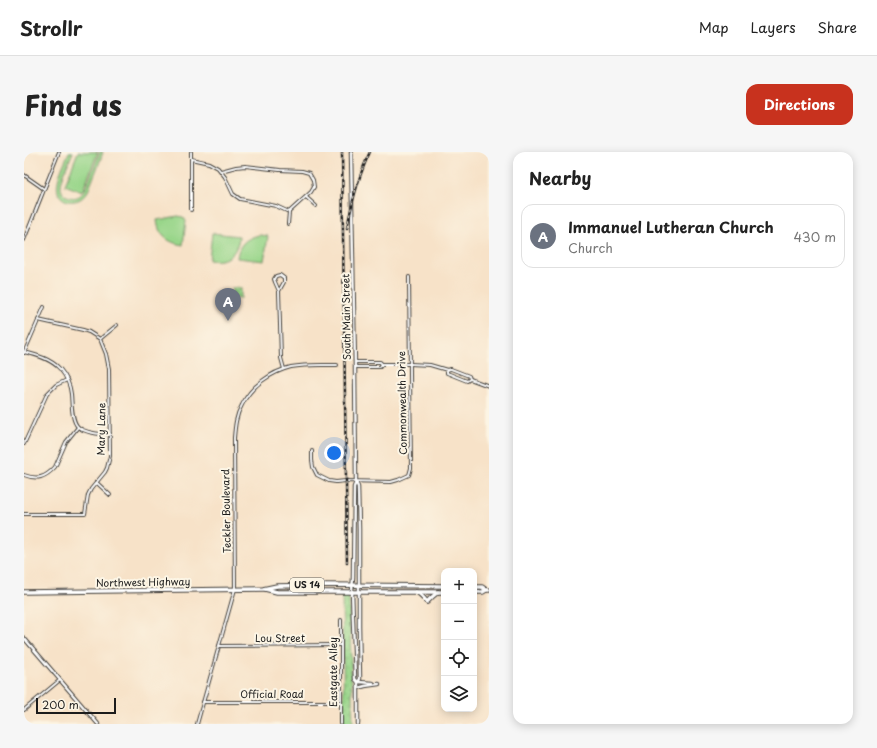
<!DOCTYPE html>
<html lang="en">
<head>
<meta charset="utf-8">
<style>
  body { margin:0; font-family:"Playpen Sans",sans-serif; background:#f6f6f6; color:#222 }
  .controls { position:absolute; right:12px; bottom:12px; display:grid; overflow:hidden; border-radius:8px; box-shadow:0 2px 10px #0003 }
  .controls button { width:36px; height:36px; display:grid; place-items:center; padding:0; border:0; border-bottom:1px solid #e0e0e0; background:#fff; color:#222; font:20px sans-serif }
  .scale { position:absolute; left:12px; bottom:10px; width:80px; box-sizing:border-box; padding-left:4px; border:2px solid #1c1c1c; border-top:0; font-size:11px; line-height:14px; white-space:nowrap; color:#1c1c1c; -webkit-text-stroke:3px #fcf5e5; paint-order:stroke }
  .you { position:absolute; left:310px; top:301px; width:14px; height:14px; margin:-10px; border:3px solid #fff; border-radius:50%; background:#1a73e8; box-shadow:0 0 0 6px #1a73e833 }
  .badge { display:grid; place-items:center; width:26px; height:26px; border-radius:50%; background:#c8321e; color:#fff; font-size:13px; font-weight:700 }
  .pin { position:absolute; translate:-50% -33px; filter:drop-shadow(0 1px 2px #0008) }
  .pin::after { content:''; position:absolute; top:21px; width:14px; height:12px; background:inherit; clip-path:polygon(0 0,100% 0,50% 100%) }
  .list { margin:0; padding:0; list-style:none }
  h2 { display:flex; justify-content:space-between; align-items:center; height:52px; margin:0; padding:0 16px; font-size:17px }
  h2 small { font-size:13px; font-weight:400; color:#767676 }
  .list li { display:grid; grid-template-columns:26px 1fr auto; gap:12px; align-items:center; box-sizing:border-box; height:64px; margin:0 8px 8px; padding:0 8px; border:1px solid #e0e0e0; border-radius:12px }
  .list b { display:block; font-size:15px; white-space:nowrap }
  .list p { margin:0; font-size:13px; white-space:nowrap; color:#767676 }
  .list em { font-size:13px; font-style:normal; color:#767676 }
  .icon { flex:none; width:22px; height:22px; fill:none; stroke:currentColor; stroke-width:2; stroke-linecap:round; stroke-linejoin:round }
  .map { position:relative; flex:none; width:465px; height:572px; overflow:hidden; border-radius:12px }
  header { display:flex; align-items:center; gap:24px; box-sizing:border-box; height:56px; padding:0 20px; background:#fff; border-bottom:1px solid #e0e0e0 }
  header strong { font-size:19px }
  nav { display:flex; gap:22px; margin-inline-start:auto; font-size:14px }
  .intro { display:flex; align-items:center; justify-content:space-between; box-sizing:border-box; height:96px; padding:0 24px }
  h1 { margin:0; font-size:28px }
  .button { padding:10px 18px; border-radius:12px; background:#c8321e; color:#fff; font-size:14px; font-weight:700 }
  main { display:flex; gap:24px; padding:0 24px }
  aside { flex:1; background:#fff; border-radius:12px; box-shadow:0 2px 10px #0003 }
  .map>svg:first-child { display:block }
  .grass { fill:url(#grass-dots); stroke:#5a7953 }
  .park { fill:url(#park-crowns); stroke:#5a7953 }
  .pitch { fill:#99d68a; stroke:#5a7953 }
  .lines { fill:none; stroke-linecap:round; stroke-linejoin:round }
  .minor-casing { stroke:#3d3a36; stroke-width:4 }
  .tertiary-casing { stroke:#3d3a36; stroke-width:4.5 }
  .primary-casing { stroke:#3d3a36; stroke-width:5.5 }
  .minor { stroke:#fff; stroke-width:2 }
  .tertiary { stroke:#fff; stroke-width:2.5 }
  .primary { stroke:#fff; stroke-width:3.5 }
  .rail-casing { stroke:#1c1c1c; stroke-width:2.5 }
  .rail { stroke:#fcf5e5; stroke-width:1; stroke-dasharray:3; stroke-linecap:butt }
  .labels { text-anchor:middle; stroke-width:4; stroke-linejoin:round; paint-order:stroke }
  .shield { fill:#fcf5e5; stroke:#5f5d58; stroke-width:1 }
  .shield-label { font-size:9px; font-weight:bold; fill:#1c1c1c }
  .street-label { font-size:10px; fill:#1c1c1c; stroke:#fcf5e5 }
</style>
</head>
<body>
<header>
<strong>Strollr</strong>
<nav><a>Map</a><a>Layers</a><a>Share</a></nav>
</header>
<div class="intro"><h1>Find us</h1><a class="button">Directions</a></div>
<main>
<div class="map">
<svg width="465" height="572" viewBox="0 0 465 572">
  <defs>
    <pattern id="grass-dots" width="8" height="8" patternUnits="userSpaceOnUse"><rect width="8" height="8" fill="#99d68a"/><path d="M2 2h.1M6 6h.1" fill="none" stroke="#83b776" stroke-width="1.8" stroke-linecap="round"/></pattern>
    <pattern id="park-crowns" width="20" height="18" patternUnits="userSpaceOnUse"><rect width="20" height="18" fill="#99d68a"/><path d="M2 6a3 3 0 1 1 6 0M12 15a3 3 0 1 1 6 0" fill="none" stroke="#83b776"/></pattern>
  </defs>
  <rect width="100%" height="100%" fill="#fcf5e5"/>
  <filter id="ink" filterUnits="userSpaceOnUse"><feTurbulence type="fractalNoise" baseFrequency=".025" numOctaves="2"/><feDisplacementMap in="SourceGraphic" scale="8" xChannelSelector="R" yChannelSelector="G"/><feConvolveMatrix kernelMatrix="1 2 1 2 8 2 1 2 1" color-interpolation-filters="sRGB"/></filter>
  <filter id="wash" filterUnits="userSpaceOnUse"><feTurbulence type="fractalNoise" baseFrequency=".012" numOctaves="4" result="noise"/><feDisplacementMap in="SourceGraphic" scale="16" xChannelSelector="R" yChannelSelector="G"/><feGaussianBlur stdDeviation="0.9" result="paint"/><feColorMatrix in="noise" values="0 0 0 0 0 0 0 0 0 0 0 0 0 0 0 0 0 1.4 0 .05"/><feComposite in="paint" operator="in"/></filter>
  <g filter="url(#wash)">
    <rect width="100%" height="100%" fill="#f7e2c8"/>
    <polygon class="grass" points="318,442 323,442 325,444 329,572 320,572"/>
    <rect class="park" x="208" y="136" width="9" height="10"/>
    <g class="pitch">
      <path d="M45,0H49C46,7 37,27 37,33C36,39 40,44 46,45C52,47 56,44 60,40L76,0H79C76,10 72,19 68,29C66,34 65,39 61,43C57,48 51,50 44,49C22,43 40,13 45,0Z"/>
      <polygon points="54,0 74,0 58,40 41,33"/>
      <path d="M154,64L159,65L162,69L159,93C144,91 134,83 133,68Z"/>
      <path d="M188,81L215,84C214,101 203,111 185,108Z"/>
      <path d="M235,83L244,84L240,109L213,106C214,93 222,86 235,83Z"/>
    </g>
  </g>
  <g filter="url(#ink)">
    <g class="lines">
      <g class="minor-casing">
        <g id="minor">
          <polyline points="167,7 185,11 194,16 201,25 209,42 216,47 252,54 265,60"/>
          <polyline points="197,19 212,15 221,14 256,18 278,19 285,21 289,28 290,35 287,40 265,60 264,72"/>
          <polyline points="0,23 20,37"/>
          <polyline points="282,45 292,54"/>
          <polyline points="167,58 167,0"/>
          <polyline points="0,88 35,0"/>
          <polyline points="255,139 251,130 250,127 252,124 256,123 260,126 260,130 255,139 257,206 260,217"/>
          <polyline points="14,168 59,178 65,180 76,187"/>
          <polyline points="76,187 93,173"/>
          <path d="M0,200C13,203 27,207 36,217C42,224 46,233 47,242C48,251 47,268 54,275C55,276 57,277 59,278C68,282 76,282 86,282"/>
          <polyline points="0,201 20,155"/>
          <polyline points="331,210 356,210 358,212"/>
          <polyline points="331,215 356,215 358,212 386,212 406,213 423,218 426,217 427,217 445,224 446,227"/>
          <polyline points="423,218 423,221 443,229 446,227 465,234"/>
          <polyline points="0,292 23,242 32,233 43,228"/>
          <polyline points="288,299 288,308 289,315 293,323 305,329 312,330 322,329 367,330 374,328 385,323 387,316 385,125"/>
          <path d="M0,323C13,328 21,326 31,315L42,290L54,275"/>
          <polyline points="72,330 86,343"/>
          <polyline points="0,362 61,362 64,343 67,337 81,320 83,316 86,304 85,217 82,202 76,187"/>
          <polyline points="317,468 317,572"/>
          <polyline points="195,494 317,493"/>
          <polyline points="179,550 317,550"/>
          <polyline points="0,558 36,528"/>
          <path d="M173,572L211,437L210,286C211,274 212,263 218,253C227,234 247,220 267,215C282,212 298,213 313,213"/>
        </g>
      </g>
      <g class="tertiary-casing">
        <g id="tertiary">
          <polyline points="327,0 331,215 332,330 334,335 335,377 335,474 336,527 334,530 334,572"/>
          <polyline points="332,330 330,335 329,426 328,439 331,527 334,530"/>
          <polyline points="0,486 74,572"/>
          <polyline points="334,530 349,531"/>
          <polyline points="334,536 341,534 355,532"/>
        </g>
      </g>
      <g class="primary-casing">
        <g id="primary">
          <polyline points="450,435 458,435 462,438 465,438"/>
          <polyline points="241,437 253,440 420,440"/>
          <polyline points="0,440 239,437 253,434 303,433 420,434"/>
          <path d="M392,440C397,442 400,446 403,450L408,445L414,440"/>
          <polyline points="450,440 459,440 462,438"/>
        </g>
      </g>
      <use href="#minor" class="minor"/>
      <use href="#tertiary" class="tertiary"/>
      <use href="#primary" class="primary"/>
      <g class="rail-casing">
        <g id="rail">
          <polyline points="318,0 323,411"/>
          <path d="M323,76C328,50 334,24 346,0"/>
        </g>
      </g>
      <use href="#rail" class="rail"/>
    </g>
  </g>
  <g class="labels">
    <rect class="shield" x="266" y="426" width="34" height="14" rx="3"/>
    <g class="shield-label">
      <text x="283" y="436">US 14</text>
    </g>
    <g class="street-label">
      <text transform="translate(322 165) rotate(-91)" y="4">South Main Street</text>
      <text transform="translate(378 251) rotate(-91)" y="4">Commonwealth Drive</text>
      <text transform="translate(77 277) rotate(-89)" y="4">Mary Lane</text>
      <text transform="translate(202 359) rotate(-91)" y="4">Teckler Boulevard</text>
      <text transform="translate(119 430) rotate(-1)" y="4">Northwest Highway</text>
      <text x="256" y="490">Lou Street</text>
      <text transform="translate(309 520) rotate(-90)" y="4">Eastgate Alley</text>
      <text x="248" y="546">Official Road</text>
    </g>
  </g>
</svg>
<div class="controls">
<button>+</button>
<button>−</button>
<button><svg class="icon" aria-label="locate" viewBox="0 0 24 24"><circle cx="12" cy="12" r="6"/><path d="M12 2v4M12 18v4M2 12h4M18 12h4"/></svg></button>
<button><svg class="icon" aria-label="layers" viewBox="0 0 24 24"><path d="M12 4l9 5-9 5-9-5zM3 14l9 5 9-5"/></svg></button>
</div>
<div class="scale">200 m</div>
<div class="you"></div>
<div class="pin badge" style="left:204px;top:169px;background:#6b7280">A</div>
</div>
<aside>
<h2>Nearby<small></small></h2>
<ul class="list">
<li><span class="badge" style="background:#6b7280">A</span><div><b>Immanuel Lutheran Church</b><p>Church</p></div><em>430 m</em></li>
</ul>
</aside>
</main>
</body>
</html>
